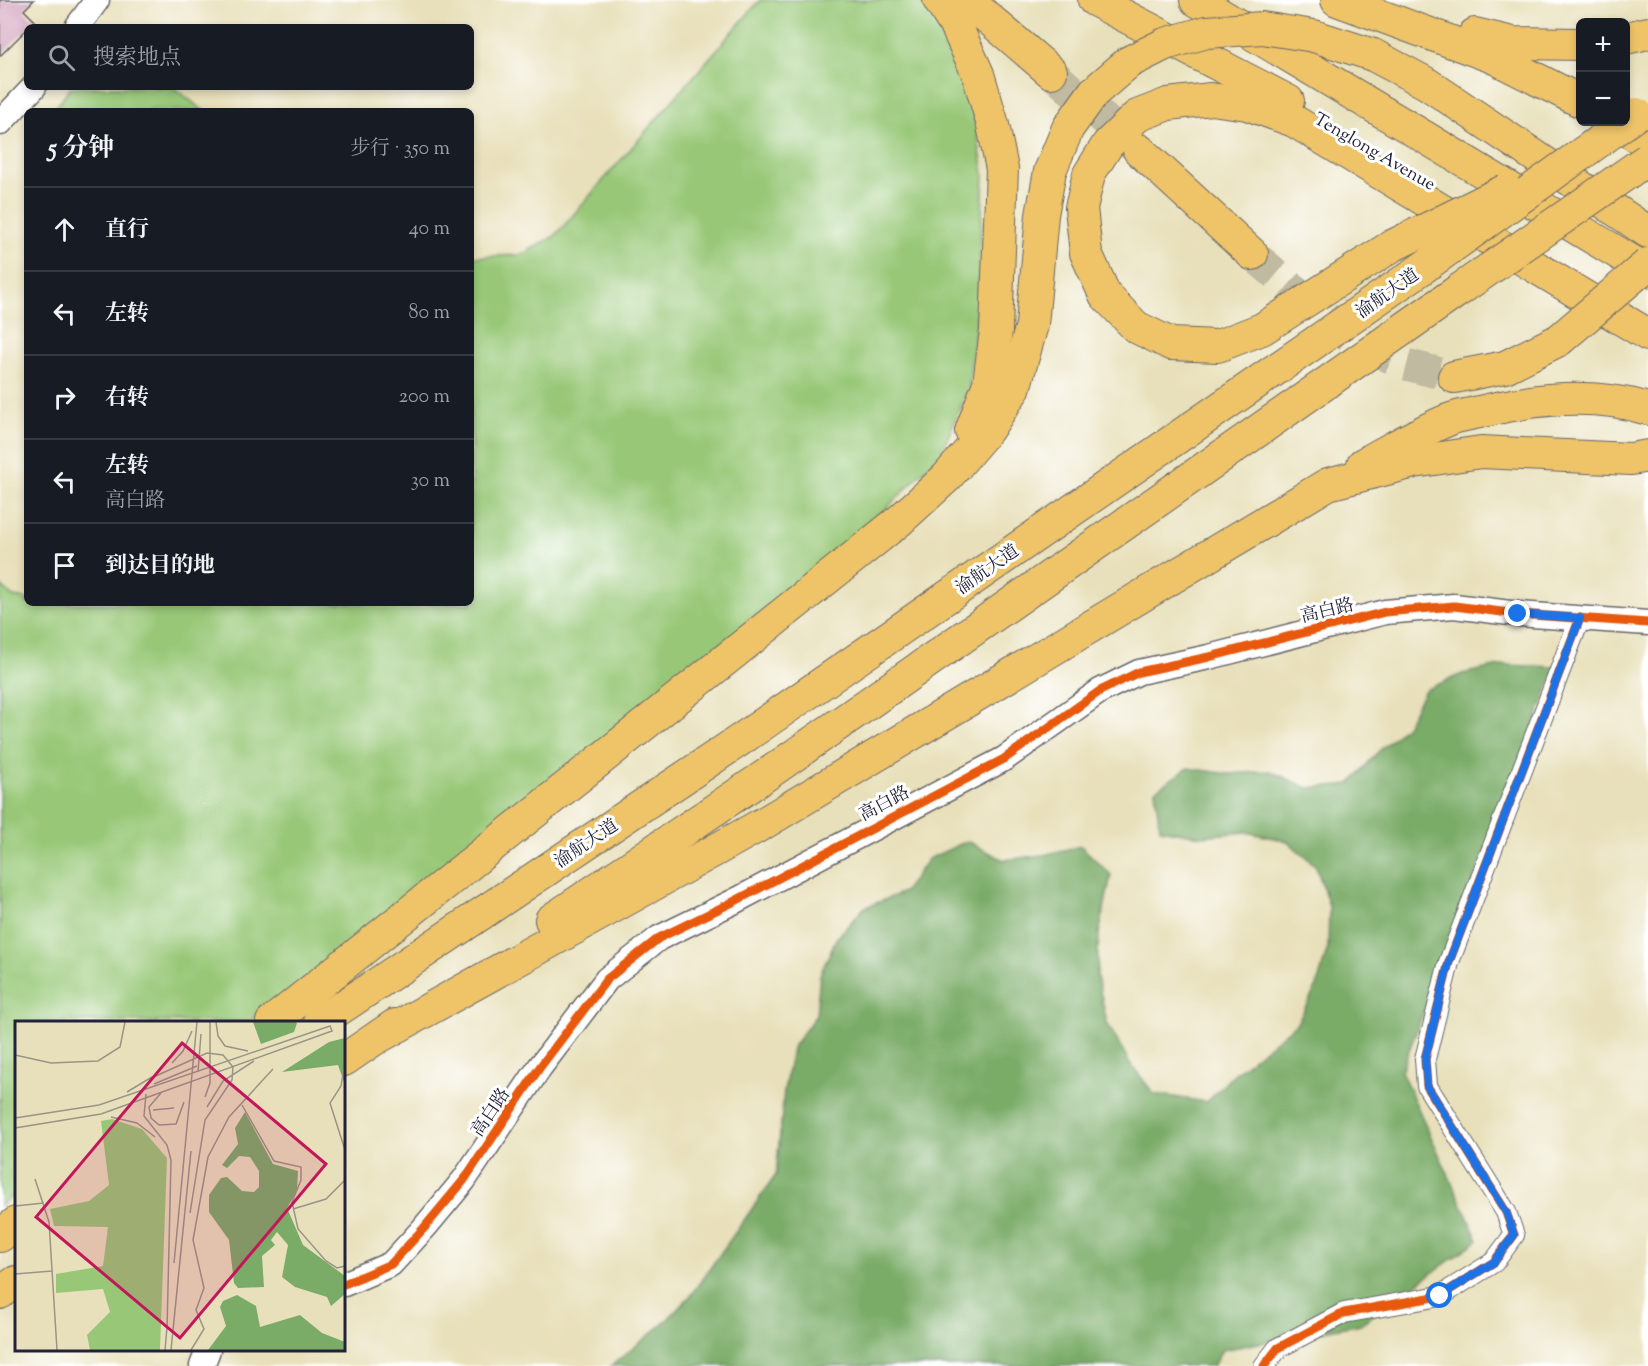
<!DOCTYPE html>
<html lang="zh">
<head>
<meta charset="utf-8">
<style>
  body { margin:0; font-family:"Sorts Mill Goudy","Noto Serif SC",serif; background:#242831; color:#f1f3f6 }
  .controls { position:absolute; right:18px; top:18px; display:grid; overflow:hidden; border-radius:9px; box-shadow:0 3px 9px #0003 }
  .controls button { width:54px; height:54px; display:grid; place-items:center; padding:0; border:0; border-bottom:2px solid #363941; background:#171b24; color:#f1f3f6; font:30px sans-serif }
  .stop { position:absolute; width:18px; height:18px; margin:-14px; border:4px solid #1a73e8; border-radius:50%; background:#fff }
  .stop.end { background:#1a73e8; border-color:#fff; box-shadow:0 2px 6px #0008 }
  .list { margin:0; padding:0; list-style:none }
  h2 { display:flex; justify-content:space-between; align-items:center; height:78px; margin:0; padding:0 24px; font-size:26px }
  h2 small { font-size:20px; font-weight:400; color:#9ea1a6 }
  .list li { display:grid; grid-template-columns:39px 1fr auto; gap:18px; align-items:center; box-sizing:border-box; height:84px; padding:0 24px; border-top:2px solid #363941 }
  .list b { display:block; font-size:22px; white-space:nowrap }
  .list p { margin:0; font-size:20px; white-space:nowrap; color:#9ea1a6 }
  .list em { font-size:20px; font-style:normal; color:#9ea1a6 }
  .icon { flex:none; width:33px; height:33px; fill:none; stroke:currentColor; stroke-width:2; stroke-linecap:round; stroke-linejoin:round }
  .map { position:relative; flex:none; width:1648px; height:1366px; overflow:hidden }
  .search { position:absolute; background:#171b24; box-shadow:0 3px 9px #0003; left:24px; top:24px; width:450px; height:66px; display:flex; align-items:center; gap:15px; box-sizing:border-box; padding:0 21px; border-radius:9px; color:#9ea1a6; font-size:22px }
  .panel { position:absolute; background:#171b24; box-shadow:0 3px 9px #0003; left:24px; top:108px; width:450px; height:498px; border-radius:9px }
  .map>svg:first-child { display:block }
  .green { fill:#98c877; stroke:#5d7559; stroke-width:1.5 }
  .forest { fill:#7aac68; stroke:#4e6752; stroke-width:1.5 }
  .building { fill:#d4a7c1 }
  .lines { fill:none; stroke-linecap:round; stroke-linejoin:round }
  .trunk-tunnel { stroke:#c0baa1; stroke-width:32; stroke-dasharray:32 16; stroke-linecap:butt }
  .minor-casing { stroke:#676467; stroke-width:22 }
  .tertiary-casing { stroke:#676467; stroke-width:27 }
  .trunk-casing { stroke:#676467; stroke-width:34 }
  .minor { stroke:#fff; stroke-width:20 }
  .tertiary { stroke:#fff; stroke-width:24 }
  .trunk { stroke:#efc469; stroke-width:32 }
  .trunk-bridge-casing { stroke:#676467; stroke-width:34; stroke-linecap:butt }
  .trunk-bridge { stroke:#efc469; stroke-width:32 }
  .cycleway-casing { stroke:#fff; stroke-width:13 }
  .cycleway { stroke:#e8590c; stroke-width:9 }
  .route { stroke:#1a73e8; stroke-width:8 }
  .labels { text-anchor:middle; stroke-width:6; stroke-linejoin:round; paint-order:stroke }
  .street-label { font-size:18px; fill:#22223b; stroke:#fff }
  .inset-road { fill:none; stroke:#999487; stroke-width:1.5 }
  .view { fill:#c2185b; fill-opacity:0.15; stroke:#c2185b; stroke-width:3 }
  .inset-edge { fill:none; stroke:#22223b; stroke-width:3 }
</style>
</head>
<body>
<div class="map">
<svg width="1648" height="1366" viewBox="0 0 1648 1366">
  <rect width="100%" height="100%" fill="#fff"/>
  <filter id="ink" filterUnits="userSpaceOnUse"><feTurbulence type="fractalNoise" baseFrequency=".0167" numOctaves="2"/><feDisplacementMap in="SourceGraphic" scale="12" xChannelSelector="R" yChannelSelector="G"/><feConvolveMatrix kernelMatrix="1 2 1 2 8 2 1 2 1" color-interpolation-filters="sRGB"/></filter>
  <filter id="wash" filterUnits="userSpaceOnUse"><feTurbulence type="fractalNoise" baseFrequency=".008" numOctaves="4" result="noise"/><feDisplacementMap in="SourceGraphic" scale="24" xChannelSelector="R" yChannelSelector="G"/><feGaussianBlur stdDeviation="1.35" result="paint"/><feColorMatrix in="noise" values="0 0 0 0 0 0 0 0 0 0 0 0 0 0 0 0 0 1.4 0 .05"/><feComposite in="paint" operator="in"/></filter>
  <g filter="url(#wash)">
    <rect width="100%" height="100%" fill="#e8e0ba"/>
    <g class="green">
      <polygon points="760,0 922,0 945,35 969,86 984,174 977,314 968,390 941,453 888,507 386,921 248,1022 16,1022 16,1193 0,1206 0,585 13,597 27,599 27,603 471,603 471,257 521,255 555,236"/>
      <polygon points="71,87 173,87 204,111 53,111"/>
    </g>
    <polygon class="forest" points="1504,665 1556,667 1401,1071 1478,1240 1361,1324 1222,1350 1213,1366 611,1366 664,1323 691,1295 776,1175 784,1091 792,1048 816,1015 820,975 836,939 864,908 904,892 928,859 967,841 1004,860 1043,855 1081,846 1111,875 1099,934 1097,977 1107,1023 1130,1063 1154,1094 1207,1102 1234,1074 1297,1023 1317,986 1328,947 1329,906 1316,866 1287,841 1246,832 1201,836 1160,829 1155,790 1188,768 1229,774 1270,771 1308,788 1350,784 1376,754 1406,726 1425,690 1462,674"/>
    <g id="blocks">
      <polygon class="building" points="0,0 34,0 24,10 35,21 27,27 27,29 0,56"/>
    </g>
  </g>
  <g filter="url(#ink)">
    <use href="#blocks" fill-opacity="0" stroke="#676467" stroke-width="1.5"/>
    <g class="lines">
      <g class="trunk-tunnel">
        <polyline points="1051,72 1139,150"/>
        <polyline points="1252,254 1352,339 1404,364 1454,377"/>
      </g>
      <g class="minor-casing">
        <polyline id="minor" points="1264,1366 1278,1348 1344,1313 1440,1296 1494,1262 1514,1235 1506,1212 1427,1086 1425,1059 1449,962 1580,618"/>
      </g>
      <g class="tertiary-casing">
        <g id="tertiary">
          <polyline points="77,27 97,0"/>
          <polyline points="0,123 34,87"/>
          <polyline points="344,1284 391,1264 424,1228 464,1180 540,1067 607,979 659,938 737,900 1004,759 1100,691 1139,672 1209,657 1385,612 1454,606 1518,614 1648,623"/>
          <polyline points="202,1366 208,1350"/>
        </g>
      </g>
      <g class="trunk-casing">
        <g id="trunk">
          <polyline points="939,0 958,30 978,74 993,125 1002,169 996,331 989,383 971,431"/>
          <polyline points="967,0 1051,72"/>
          <polyline points="1094,0 1288,101"/>
          <polyline points="1196,0 1648,271"/>
          <polyline points="1337,0 1493,57 1580,101"/>
          <polyline points="1475,34 1513,43 1580,44"/>
          <polyline points="1626,38 1648,33"/>
          <polyline points="1373,55 1426,83 1648,232"/>
          <polyline points="1613,122 1648,143"/>
          <polyline points="1139,150 1252,254"/>
          <polyline points="1392,246 1262,329 1218,346 1171,344 1136,327 1105,295 1086,253 1081,208 1089,174 1108,144 1137,116 1168,104 1211,99 1247,104 1294,121 1648,335"/>
          <polyline points="1454,377 1505,367 1559,340"/>
          <path d="M1363,464C1391,449 1419,432 1448,420C1457,416 1466,415 1475,413C1530,399 1594,392 1648,409"/>
          <polyline points="551,920 766,775 1459,290"/>
          <polyline points="272,1022 899,521 947,477 988,429 1014,389 1032,325 1042,215 1050,171 1068,128 1094,92 1129,62"/>
          <polyline points="320,1022 743,738 1424,267"/>
          <polyline points="377,1038 764,823 1328,484 1414,462 1481,452 1631,459 1648,456"/>
          <polyline points="344,1060 395,1025"/>
          <polyline points="0,1236 16,1223"/>
          <polyline points="0,1293 16,1282"/>
        </g>
      </g>
      <use href="#minor" class="minor"/>
      <use href="#tertiary" class="tertiary"/>
      <use href="#trunk" class="trunk"/>
      <g class="trunk-bridge-casing">
        <g id="trunk-bridge">
          <polyline points="1129,62 1165,44 1207,32 1262,28 1314,36 1373,55"/>
          <polyline points="1392,246 1506,190"/>
          <polyline points="1424,267 1637,114"/>
          <polyline points="1459,290 1648,159"/>
          <polyline points="1559,340 1648,264"/>
        </g>
      </g>
      <use href="#trunk-bridge" class="trunk-bridge"/>
      <g class="cycleway-casing">
        <g id="cycleway">
          <polyline points="344,1284 391,1264 424,1228 464,1180 540,1067 607,979 659,938 737,900 1004,759 1100,691 1139,672 1209,657 1385,612 1454,606 1518,614 1648,623"/>
          <polyline points="1264,1366 1278,1348 1344,1313 1440,1296 1494,1262 1514,1235 1506,1212 1427,1086 1425,1059 1449,962 1580,618"/>
        </g>
      </g>
      <use href="#cycleway" class="cycleway"/>
    </g>
  </g>
  <g class="lines" filter="url(#ink)">
    <polyline class="route" points="1440,1296 1494,1262 1514,1235 1506,1212 1427,1086 1425,1059 1449,962 1580,618 1518,614"/>
  </g>
  <g class="labels">
    <g class="street-label">
      <text transform="translate(1375 151) rotate(30)" y="6">Tenglong Avenue</text>
      <text transform="translate(1387 293) rotate(-35)" y="6">渝航大道</text>
      <text transform="translate(987 569) rotate(-35)" y="6">渝航大道</text>
      <text transform="translate(1327 610) rotate(-14)" y="6">高白路</text>
      <text transform="translate(884 803) rotate(-28)" y="6">高白路</text>
      <text transform="translate(586 843) rotate(-34)" y="6">渝航大道</text>
      <text transform="translate(490 1112) rotate(-56)" y="6">高白路</text>
    </g>
  </g>
  <g transform="translate(15 1021)">
    <rect width="330" height="330" fill="#e8e0ba"/>
    <path d="M97,98L127,108L152,137L145,329H75L72,314L95,291L88,268L41,272V253L88,245L93,206L39,205L35,188L74,180L94,164L86,100Z" fill="#98c877"/>
    <path d="M238,1H280L282,2L279,11L246,23ZM330,17V64L323,44L267,51L314,21ZM230,91L258,143L283,150L282,170L272,187L288,224L330,255V273L316,285L312,276L280,266L267,256L273,224L262,211L256,219L260,224L247,235L249,266L223,267L219,262L214,219L194,191V174L206,157L212,156L227,170L239,171L244,166V150L235,136L224,135L212,147L207,144L223,123L220,107ZM222,274L241,285L245,306L285,294L307,312L330,321V329H193L211,305L205,286L208,280Z" fill="#7aac68"/>
    <path class="inset-road" d="M201,1L203,15L210,25L233,30M0,34L36,42L83,40L105,26L110,1M330,41L326,65L315,82L330,129M157,42L168,30L177,10M183,51L186,13M134,58L192,32L208,34L218,46L217,59L190,99L175,192M139,63L182,45M112,71L137,56M146,72L134,86L136,97L144,104L161,103L169,81M131,73L129,95L152,124L156,139L152,309M190,76L195,62V1M227,84L259,140L286,146V159L277,181L283,208L311,240L322,247L330,245M192,86L208,60L239,40M138,89L159,87M96,96L122,102L140,116M0,97L84,84L315,5L317,10L86,93L0,107M20,158L34,201L42,329M0,185L29,182M278,188L311,178L330,159M159,242L182,1M0,253L37,250M150,329L152,306M156,329L176,130M176,329L189,308L181,289L189,267L178,219L193,136L214,96L258,48"/>
    <path class="view" d="M167,22L311,143L165,317L21,196Z"/>
    <rect width="330" height="330" class="inset-edge"/>
  </g>
</svg>
<div class="controls">
<button>+</button>
<button>−</button>
</div>
<div class="stop" style="left:1440px;top:1296px"></div>
<div class="stop end" style="left:1518px;top:614px"></div>
<div class="search"><svg class="icon" aria-label="search" viewBox="0 0 24 24"><circle cx="10" cy="10" r="6"/><path d="M15 15l6 6"/></svg>搜索地点</div>
<section class="panel">
<h2>5 分钟<small>步行 · 350 m</small></h2>
<ul class="list">
<li><svg class="icon" aria-label="ahead" viewBox="0 0 24 24"><path d="M12 20V5M6 11l6-6 6 6"/></svg><div><b>直行</b></div><em>40 m</em></li>
<li><svg class="icon" aria-label="left" viewBox="0 0 24 24"><path d="M17 20v-9H6M10 6l-5 5 5 5"/></svg><div><b>左转</b></div><em>80 m</em></li>
<li><svg class="icon" aria-label="right" viewBox="0 0 24 24"><path d="M7 20v-9h11M14 6l5 5-5 5"/></svg><div><b>右转</b></div><em>200 m</em></li>
<li><svg class="icon" aria-label="left" viewBox="0 0 24 24"><path d="M17 20v-9H6M10 6l-5 5 5 5"/></svg><div><b>左转</b><p>高白路</p></div><em>30 m</em></li>
<li><svg class="icon" aria-label="arrive" viewBox="0 0 24 24"><path d="M6 21V4h12l-3 4 3 4H6"/></svg><div><b>到达目的地</b></div></li>
</ul>
</section>
</div>
</body>
</html>
